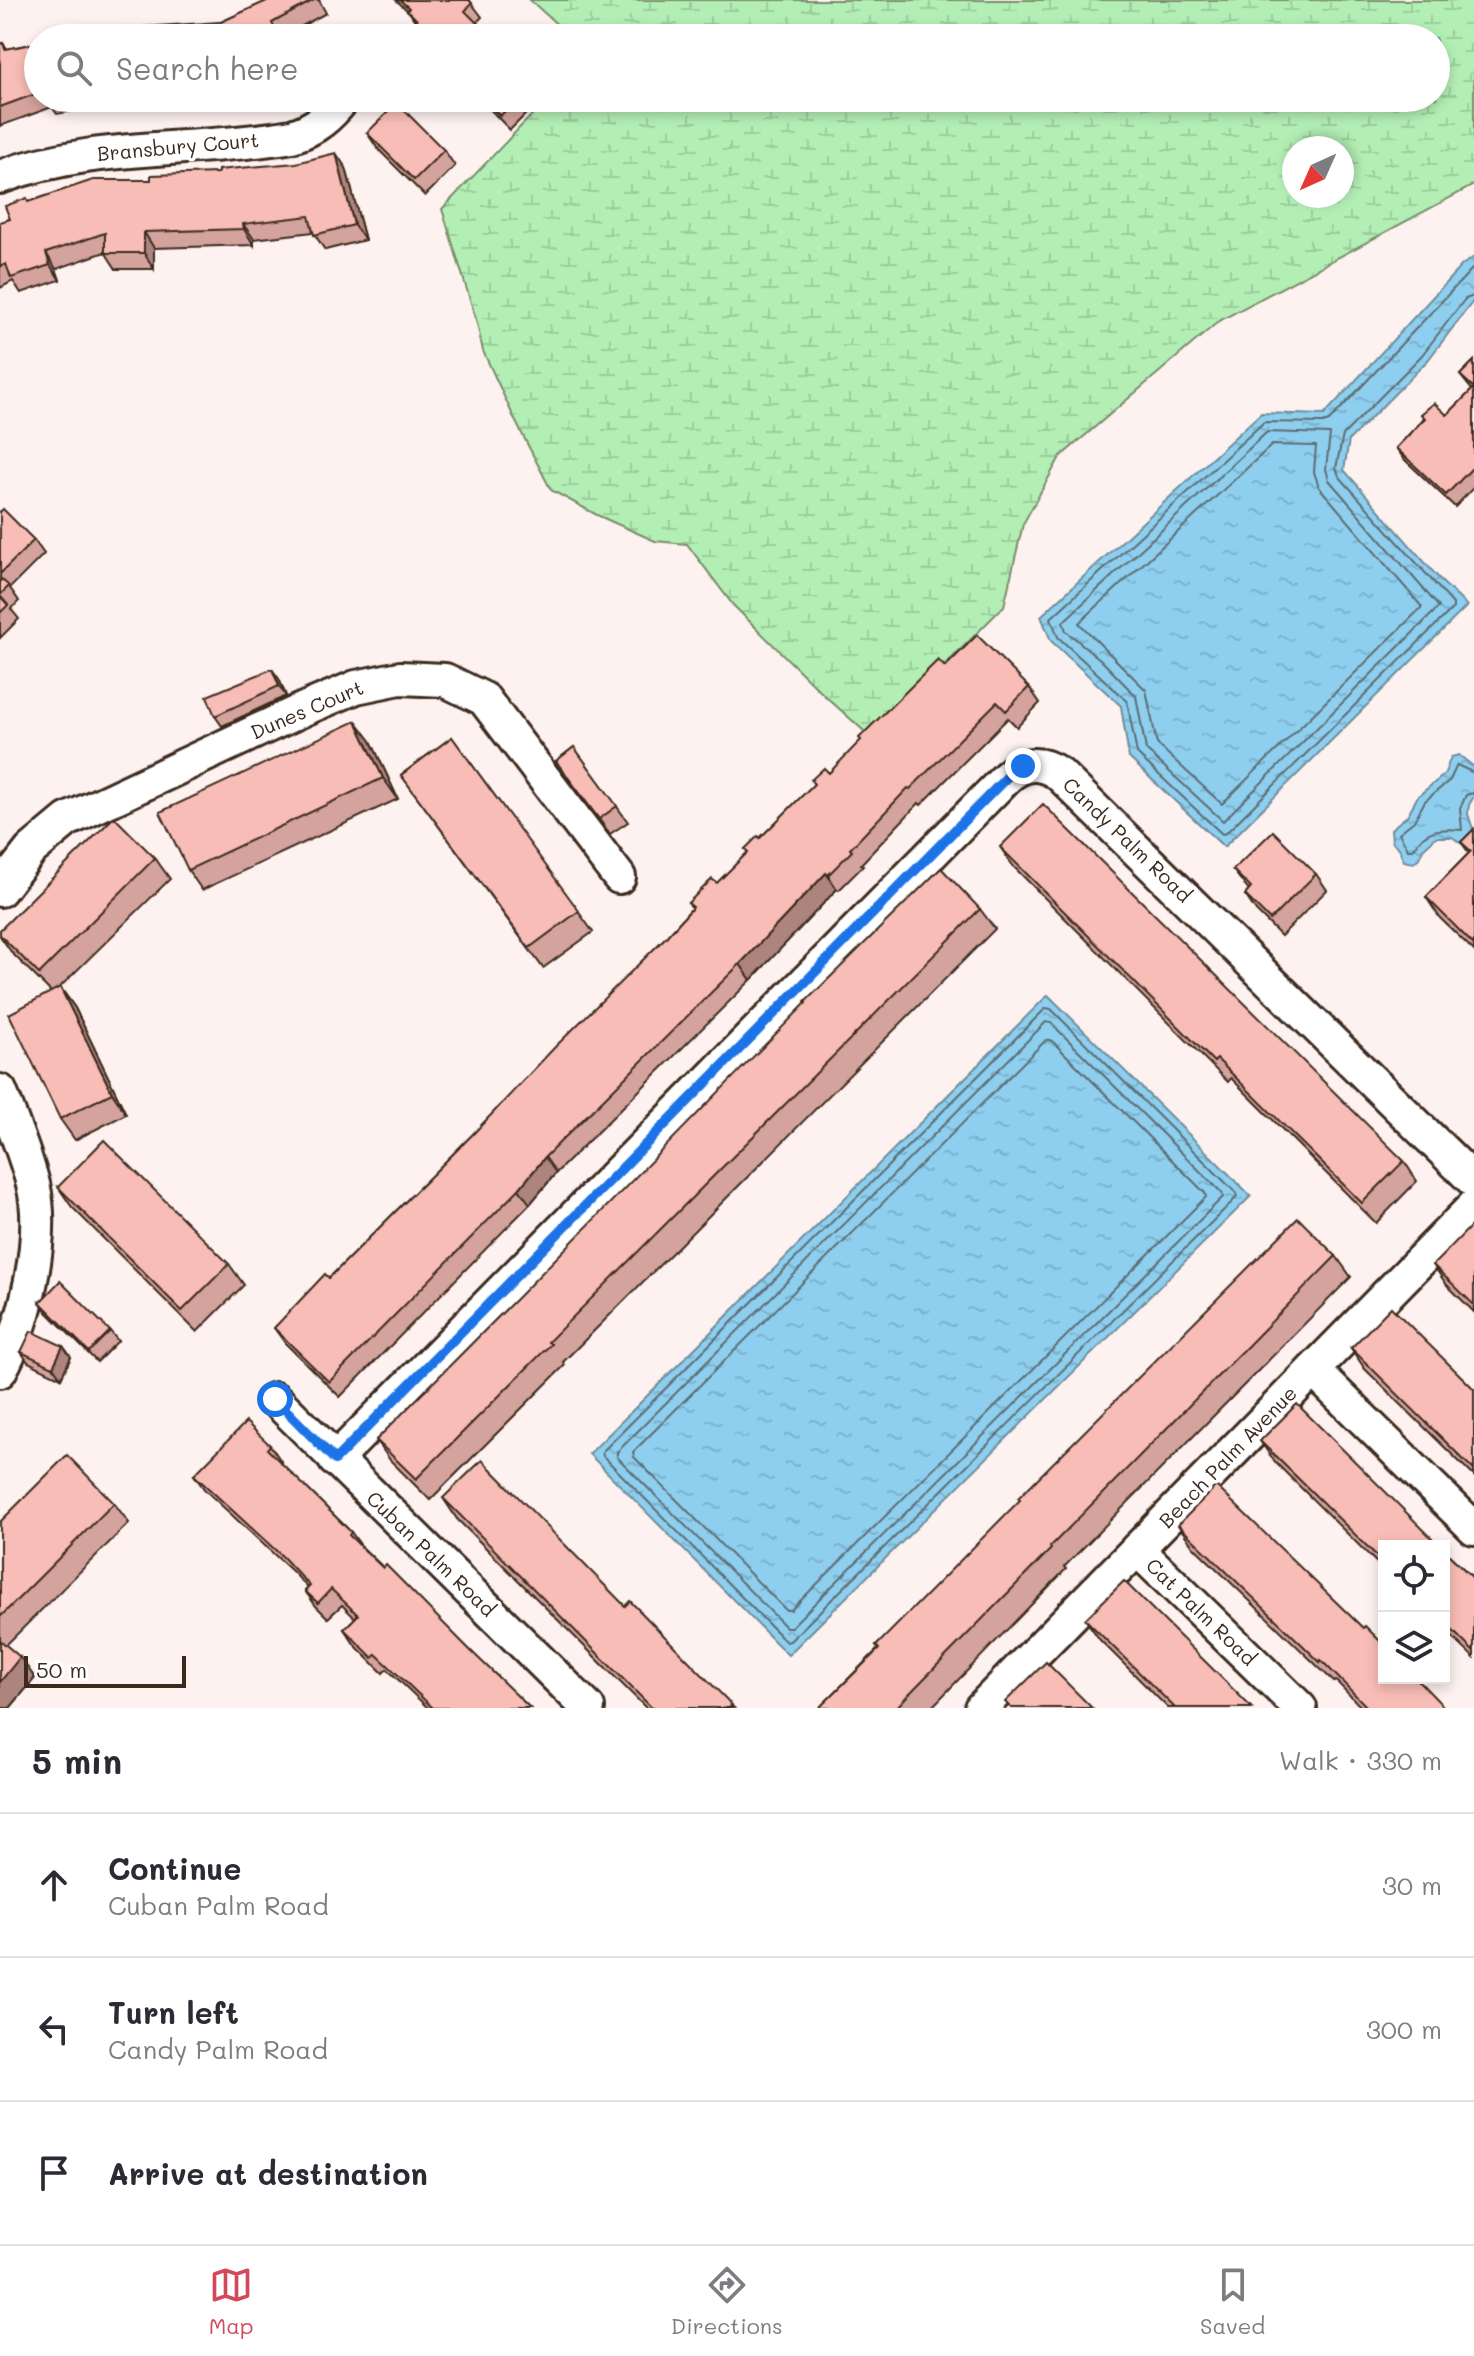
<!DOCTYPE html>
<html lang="en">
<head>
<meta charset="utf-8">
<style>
  body { margin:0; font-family:Mali,sans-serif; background:#f2f2f3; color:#2b2b33 }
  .controls { position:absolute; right:24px; bottom:24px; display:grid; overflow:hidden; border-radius:0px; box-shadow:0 4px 12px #0003 }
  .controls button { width:72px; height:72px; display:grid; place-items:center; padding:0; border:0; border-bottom:2px solid #e1e1e2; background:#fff; color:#2b2b33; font:40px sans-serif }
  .compass { position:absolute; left:1282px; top:136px; width:72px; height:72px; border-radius:50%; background:#fff; box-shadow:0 4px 12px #0003; rotate:225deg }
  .scale { position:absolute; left:24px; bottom:20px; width:162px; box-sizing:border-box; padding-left:8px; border:4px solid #3b2a1e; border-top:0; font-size:22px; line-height:28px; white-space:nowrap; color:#3b2a1e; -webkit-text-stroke:6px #fff; paint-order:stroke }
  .stop { position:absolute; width:24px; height:24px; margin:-18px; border:6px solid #1a73e8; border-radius:50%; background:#fff }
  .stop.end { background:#1a73e8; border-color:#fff; box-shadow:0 2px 8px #0008 }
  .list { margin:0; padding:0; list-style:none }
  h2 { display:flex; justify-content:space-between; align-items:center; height:104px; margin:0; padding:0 32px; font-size:34px }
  h2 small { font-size:26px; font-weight:400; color:#7c7c81 }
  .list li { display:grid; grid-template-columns:52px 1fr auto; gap:24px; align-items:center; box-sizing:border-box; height:144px; padding:0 32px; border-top:2px solid #e1e1e2 }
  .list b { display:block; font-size:30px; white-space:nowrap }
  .list p { margin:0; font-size:26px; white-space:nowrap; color:#7c7c81 }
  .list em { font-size:26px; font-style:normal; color:#7c7c81 }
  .icon { flex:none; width:44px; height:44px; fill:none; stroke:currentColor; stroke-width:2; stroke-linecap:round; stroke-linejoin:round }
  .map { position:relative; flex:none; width:1474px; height:1708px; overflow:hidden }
  .search { position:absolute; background:#fff; box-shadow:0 4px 12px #0003; left:24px; right:24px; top:24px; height:88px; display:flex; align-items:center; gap:20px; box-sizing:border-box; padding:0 28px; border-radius:44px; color:#7c7c81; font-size:30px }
  .sheet { height:536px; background:#fff }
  nav { display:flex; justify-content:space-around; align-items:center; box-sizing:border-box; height:112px; border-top:2px solid #e1e1e2; background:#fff; font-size:22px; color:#7c7c81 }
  nav a { display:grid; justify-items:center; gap:4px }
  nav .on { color:#d1495b }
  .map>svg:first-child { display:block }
  .wetland { fill:url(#wetland-marsh); stroke:#778c6a; stroke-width:2; fill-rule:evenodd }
  .water { fill:url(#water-ripples); stroke:#6d8d9b; stroke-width:2 }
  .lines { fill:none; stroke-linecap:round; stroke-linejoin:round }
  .shore { stroke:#5c6c72; stroke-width:2 }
  .minor-casing { stroke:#3b2a1e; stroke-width:38 }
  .minor { stroke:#fff; stroke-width:32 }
  .wall { fill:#d5a39d; stroke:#3b2a1e; stroke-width:2 }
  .shaded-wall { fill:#ae847f; stroke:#3b2a1e; stroke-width:2 }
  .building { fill:#f8bdb6; stroke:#3b2a1e; stroke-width:2 }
  .route { stroke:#1a73e8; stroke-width:10 }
  .labels { text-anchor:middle; stroke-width:7; stroke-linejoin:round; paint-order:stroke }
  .street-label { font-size:20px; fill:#3b2a1e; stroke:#fff }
</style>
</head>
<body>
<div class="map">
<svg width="1474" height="1708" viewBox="0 0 1474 1708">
  <defs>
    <pattern id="wetland-marsh" width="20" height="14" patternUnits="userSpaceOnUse" patternTransform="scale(2)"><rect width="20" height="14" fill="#b3efb5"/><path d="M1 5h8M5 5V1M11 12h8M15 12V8" fill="none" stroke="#9bcd9b"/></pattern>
    <pattern id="water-ripples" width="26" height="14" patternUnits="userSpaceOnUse" patternTransform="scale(2)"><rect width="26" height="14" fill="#8ecfef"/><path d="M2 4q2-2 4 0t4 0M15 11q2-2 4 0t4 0" fill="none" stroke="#7bb2cc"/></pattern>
  </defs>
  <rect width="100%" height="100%" fill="#fef2f0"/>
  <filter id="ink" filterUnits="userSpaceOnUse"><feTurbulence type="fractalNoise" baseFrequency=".0125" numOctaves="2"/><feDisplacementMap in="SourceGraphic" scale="16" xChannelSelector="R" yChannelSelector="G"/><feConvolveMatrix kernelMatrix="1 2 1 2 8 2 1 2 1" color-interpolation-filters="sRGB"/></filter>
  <g filter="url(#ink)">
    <path class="wetland" d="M530,0H1474V185L1219,321L1060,457L1023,524L1004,606L872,738L825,696L733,605L687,544L655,541L597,515L551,490L516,422L483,351L476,319L442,209L548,98H1436V38H572ZM1294,148H1342V196H1294Z"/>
    <g class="water">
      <polygon points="1474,257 1474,300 1428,360 1349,440 1344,470 1442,582 1467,606 1224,847 1129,758 1121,706 1051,641 1041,616 1261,413 1324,415 1462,265"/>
      <polygon points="1459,755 1474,767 1474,796 1469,805 1468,814 1474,832 1462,844 1452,837 1436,837 1423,849 1418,860 1413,863 1404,861 1399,848 1392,842 1391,829 1407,816 1418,796 1444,775 1451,757"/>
      <polygon points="1048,995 1251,1196 788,1655 589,1454"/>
    </g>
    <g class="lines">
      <g class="shore">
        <polyline points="1474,267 1329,421 1323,423 1264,422 1051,618 1058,637 1127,701 1137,754 1222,834 1226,833 1453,608 1453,604 1339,476 1336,468 1343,435 1422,355 1465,299 1474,296"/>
        <polygon points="1267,432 1330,434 1326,469 1329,480 1439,607 1223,821 1146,750 1136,696 1101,660 1066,631 1063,622"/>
        <polygon points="1272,445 1316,446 1314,472 1319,487 1422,607 1222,804 1157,744 1146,690 1079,623"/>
        <path d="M1474,773L1457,765L1450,780L1425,801L1414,821L1399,833L1408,849H1413C1426,828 1440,828 1462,830L1460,808L1466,795L1474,793"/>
        <polygon points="1046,1008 1051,1009 1236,1193 1237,1197 790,1641 786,1642 603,1456 602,1452"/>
        <polygon points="1046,1022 1051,1023 1222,1193 1223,1197 791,1627 786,1627 617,1457 617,1452"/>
        <polygon points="1046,1040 1051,1040 1205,1193 1206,1197 791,1610 786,1610 634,1457 633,1452"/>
      </g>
      <g class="minor-casing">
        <g id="minor">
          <path d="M0,177C94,142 195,153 292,136C315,129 329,117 344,98"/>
          <polyline points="0,890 31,850 67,820 304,709 356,687 400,678 445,680 484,699 619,877"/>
          <path d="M0,1091C12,1121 25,1153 33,1184C46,1236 26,1325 0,1371"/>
          <polyline points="1313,1370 1474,1528"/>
          <polyline points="275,1399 588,1708"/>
          <path d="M335,1460L1007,777C1024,762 1041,761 1059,774L1474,1181"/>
          <polyline points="1137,1549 1300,1708"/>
          <polyline points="981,1708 1474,1206"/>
        </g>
      </g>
      <use href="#minor" class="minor"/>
    </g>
    <g class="wall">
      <polygon points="269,0 319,0 326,13 282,37 125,34 221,22"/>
      <polygon points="396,0 469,0 482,17 477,22 492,38 431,38 417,24 410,13"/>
      <polygon points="3,43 7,49 38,43 38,98 76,98 78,110 57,114 52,107 0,126 0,44"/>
      <polygon points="137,98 172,98 139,100"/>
      <polygon points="479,98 542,98 510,130"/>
      <polygon points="367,133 444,150 455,166 425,196 378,149"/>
      <polygon points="346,168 365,240 325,250 313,232 254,239 254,245 154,248 154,269 116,269 105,252 56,269 60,280 21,293 13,281 0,288 0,222 10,219 29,202 151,180 218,173"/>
      <polygon points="1474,361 1474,487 1455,507 1405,460 1396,448 1424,418 1421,414 1447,415 1472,390 1460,375"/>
      <polygon points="0,512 34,540 44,554 10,588 19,601 11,609 19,619 0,638"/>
      <polygon points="945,667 1029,687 1040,703 1017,727 1008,718 921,805 919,803 861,864 863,866 839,890 837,889 751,980 556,1173 530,1204 340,1397 285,1343 274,1328 329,1278 473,1134 666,937 692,908 688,903 717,883 748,852 745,849 760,838 814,784 811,780 829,773"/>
      <polygon points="279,679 286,696 222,726 215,716"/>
      <polygon points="356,721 371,741 398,799 202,890 188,870"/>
      <polygon points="452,737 593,932 543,968 401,775"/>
      <polygon points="574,747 628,822 610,834 556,761"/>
      <polygon points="1474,829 1474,951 1440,918 1426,897 1469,853 1461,842"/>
      <polygon points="1000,847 1404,1161 1417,1181 1376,1223 1231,1078 1228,1082 1014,867"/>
      <polygon points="155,858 170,879 60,987 75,1008 126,1114 75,1140 60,1119 51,992 12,953 0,936 0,930"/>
      <polygon points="1233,870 1316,874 1327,890 1281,936 1256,911 1245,895 1249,891"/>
      <polygon points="980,909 995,929 563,1362 565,1365 430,1500 390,1460 376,1440"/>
      <polygon points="58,1187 229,1264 244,1285 197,1332 72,1207"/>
      <polygon points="1474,1230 1474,1312 1447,1285 1433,1265"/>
      <polygon points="1336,1256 1351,1277 1064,1567 1066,1569 931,1708 819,1708 878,1649 876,1646"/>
      <polygon points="40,1302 110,1331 118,1341 97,1362 47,1312"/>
      <polygon points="63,1346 71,1357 61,1378 28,1362 21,1352"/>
      <polygon points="1351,1348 1474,1389 1474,1476 1365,1369"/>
      <polygon points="1260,1441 1384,1546 1384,1570 1275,1462"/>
      <polygon points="270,1445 281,1461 280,1462 351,1532 362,1547 530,1708 428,1708 387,1669 383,1673 355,1645 344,1629 355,1618 342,1605 328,1618 316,1606 305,1591 308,1588 293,1572 205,1490 194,1475"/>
      <polygon points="443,1498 625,1606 734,1708 646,1708 457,1519"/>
      <polygon points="114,1503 129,1523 6,1645 35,1678 10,1708 0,1708 0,1522"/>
      <polygon points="1178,1525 1445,1708 1362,1708 1336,1681 1334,1682 1193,1546"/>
      <polygon points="1444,1550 1474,1579 1474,1658 1444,1629"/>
      <polygon points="1085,1619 1252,1708 1168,1708 1100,1640"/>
    </g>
    <g class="shaded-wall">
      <polygon points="69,98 76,98 78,110"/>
      <polygon points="336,153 346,168 365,240 354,225"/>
      <polygon points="243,224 254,239 254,245 244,229"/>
      <polygon points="144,232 154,248 154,269 144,253"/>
      <polygon points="46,253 56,269 60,280 50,265"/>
      <polygon points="272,669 279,679 286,696 279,686"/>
      <polygon points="356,721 371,741 398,799 383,778"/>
      <polygon points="826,873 837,889 751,980 740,964"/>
      <polygon points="60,987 75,1008 126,1114 112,1093"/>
      <polygon points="545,1157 556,1173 530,1204 519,1189"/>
      <polygon points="63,1346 71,1357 61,1378 53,1367"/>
      <polygon points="20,1657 35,1678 10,1708 0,1708 0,1682"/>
    </g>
    <g class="building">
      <polygon points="269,0 314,0 272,23 279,38 64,38 76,36 125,34 125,28 221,22"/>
      <polygon points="400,0 469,0 472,3 465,11 492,38 435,38 407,10 409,8"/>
      <polygon points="3,43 5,49 38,43 38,93 0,107 0,44"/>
      <polygon points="483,98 518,98 500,116"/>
      <polygon points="397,103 444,150 414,180 367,133"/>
      <polygon points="336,153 354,225 314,235 309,216 243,224 244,229 144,232 144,253 105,253 105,233 46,253 50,265 11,278 6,264 0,267 0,222 10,219 5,206 27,198 28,202 93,180 151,180 151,175 218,173 218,170 296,163"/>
      <polygon points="1474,361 1474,388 1460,375"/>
      <polygon points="1474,388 1474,466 1446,495 1396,448 1425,418 1421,414 1434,403 1447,415"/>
      <polygon points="3,509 34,540 0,574 0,512"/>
      <polygon points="0,578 9,586 0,595"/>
      <polygon points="0,596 8,605 0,613"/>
      <polygon points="977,635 1029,687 1006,711 997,702 910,789 908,788 850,849 852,851 828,875 826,873 740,964 545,1157 519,1189 329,1382 274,1328 325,1274 329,1278 473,1134 555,1047 666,937 693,907 688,903 712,879 717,883 748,852 745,849 758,836 760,838 814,784 811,780 824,768 829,773 861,740 859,738 938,660 945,667"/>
      <polygon points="272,669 279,686 215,716 207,696"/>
      <polygon points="356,721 383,778 188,870 160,812"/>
      <polygon points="452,737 579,911 529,948 401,775"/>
      <polygon points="574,747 617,806 599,819 556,761"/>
      <polygon points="1043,804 1404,1161 1362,1203 1217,1059 1214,1062 1000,847"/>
      <polygon points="114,817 155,858 39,974 0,935 0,930"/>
      <polygon points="1474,829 1474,945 1426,897 1471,851 1461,842"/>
      <polygon points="1273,831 1316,874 1270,920 1245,895 1251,888 1233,870"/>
      <polygon points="941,868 980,909 548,1342 551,1344 416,1479 376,1440 520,1295 806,1003 805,1002"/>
      <polygon points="60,987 112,1093 60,1119 9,1014"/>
      <polygon points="104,1140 229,1264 182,1311 58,1187"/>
      <polygon points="1298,1218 1336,1256 1050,1547 1051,1549 908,1695 896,1708 819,1708 879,1649 876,1646 1020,1500 1018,1498"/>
      <polygon points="1471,1226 1474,1230 1474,1305 1433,1265"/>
      <polygon points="60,1281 110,1331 89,1352 40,1302"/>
      <polygon points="1391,1307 1474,1389 1474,1470 1351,1348"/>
      <polygon points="31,1331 63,1346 53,1367 21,1352"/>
      <polygon points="1297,1404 1440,1546 1384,1546 1384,1563 1260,1441"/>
      <polygon points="246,1422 270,1445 267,1449 351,1532 349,1535 383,1568 386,1565 471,1651 530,1708 433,1708 376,1654 373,1658 344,1629 358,1615 331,1589 318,1603 305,1591 310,1586 283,1557 194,1475"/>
      <polygon points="67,1455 114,1503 0,1617 0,1522"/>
      <polygon points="482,1460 625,1606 630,1601 732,1705 729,1708 652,1708 443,1498"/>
      <polygon points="1216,1486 1363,1628 1365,1626 1384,1645 1384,1678 1416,1678 1445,1708 1368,1708 1321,1660 1320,1662 1178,1525"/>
      <polygon points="1444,1550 1474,1579 1474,1652 1444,1622"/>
      <polygon points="1124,1581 1252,1708 1175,1708 1085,1619"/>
      <polygon points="0,1640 20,1657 0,1682"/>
      <polygon points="1046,1662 1092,1708 1011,1708 1005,1702"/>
    </g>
  </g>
  <g class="lines" filter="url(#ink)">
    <polyline class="route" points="275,1399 335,1460 1007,777 1023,766"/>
  </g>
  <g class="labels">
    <g class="street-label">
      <text transform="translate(178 147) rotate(-5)" y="7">Bransbury Court</text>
      <text transform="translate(307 710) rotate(-23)" y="7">Dunes Court</text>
      <text transform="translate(1127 840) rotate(44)" y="7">Candy Palm Road</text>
      <text transform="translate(1228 1457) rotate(-46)" y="7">Beach Palm Avenue</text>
      <text transform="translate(431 1554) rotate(44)" y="7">Cuban Palm Road</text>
      <text transform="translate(1201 1612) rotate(44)" y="7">Cat Palm Road</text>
    </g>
  </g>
</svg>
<div class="controls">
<button><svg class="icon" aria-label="locate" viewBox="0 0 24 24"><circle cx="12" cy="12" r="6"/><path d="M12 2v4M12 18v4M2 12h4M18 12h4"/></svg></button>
<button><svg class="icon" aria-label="layers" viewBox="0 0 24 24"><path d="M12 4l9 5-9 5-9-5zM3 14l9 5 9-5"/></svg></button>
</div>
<svg class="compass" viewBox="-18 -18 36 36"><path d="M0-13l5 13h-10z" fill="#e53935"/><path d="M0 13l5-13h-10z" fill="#7c7c81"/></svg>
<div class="scale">50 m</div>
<div class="stop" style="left:275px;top:1399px"></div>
<div class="stop end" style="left:1023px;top:766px"></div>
<div class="search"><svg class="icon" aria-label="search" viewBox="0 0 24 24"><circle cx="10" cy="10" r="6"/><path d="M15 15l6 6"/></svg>Search here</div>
</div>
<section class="sheet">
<h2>5 min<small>Walk · 330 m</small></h2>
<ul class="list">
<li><svg class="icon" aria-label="ahead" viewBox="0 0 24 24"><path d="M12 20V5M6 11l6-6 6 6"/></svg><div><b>Continue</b><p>Cuban Palm Road</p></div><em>30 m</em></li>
<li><svg class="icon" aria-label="left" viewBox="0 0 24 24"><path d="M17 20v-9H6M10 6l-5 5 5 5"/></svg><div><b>Turn left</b><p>Candy Palm Road</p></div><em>300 m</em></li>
<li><svg class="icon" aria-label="arrive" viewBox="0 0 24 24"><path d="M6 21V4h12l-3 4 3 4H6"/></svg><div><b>Arrive at destination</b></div></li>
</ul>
</section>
<nav>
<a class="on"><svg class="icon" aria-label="map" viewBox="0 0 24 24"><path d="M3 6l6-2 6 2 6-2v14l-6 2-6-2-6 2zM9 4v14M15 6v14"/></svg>Map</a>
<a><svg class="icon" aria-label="directions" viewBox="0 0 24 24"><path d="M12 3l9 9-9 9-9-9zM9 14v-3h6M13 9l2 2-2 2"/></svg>Directions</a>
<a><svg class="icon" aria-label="saved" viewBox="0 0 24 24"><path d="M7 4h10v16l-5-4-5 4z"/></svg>Saved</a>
</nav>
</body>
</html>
